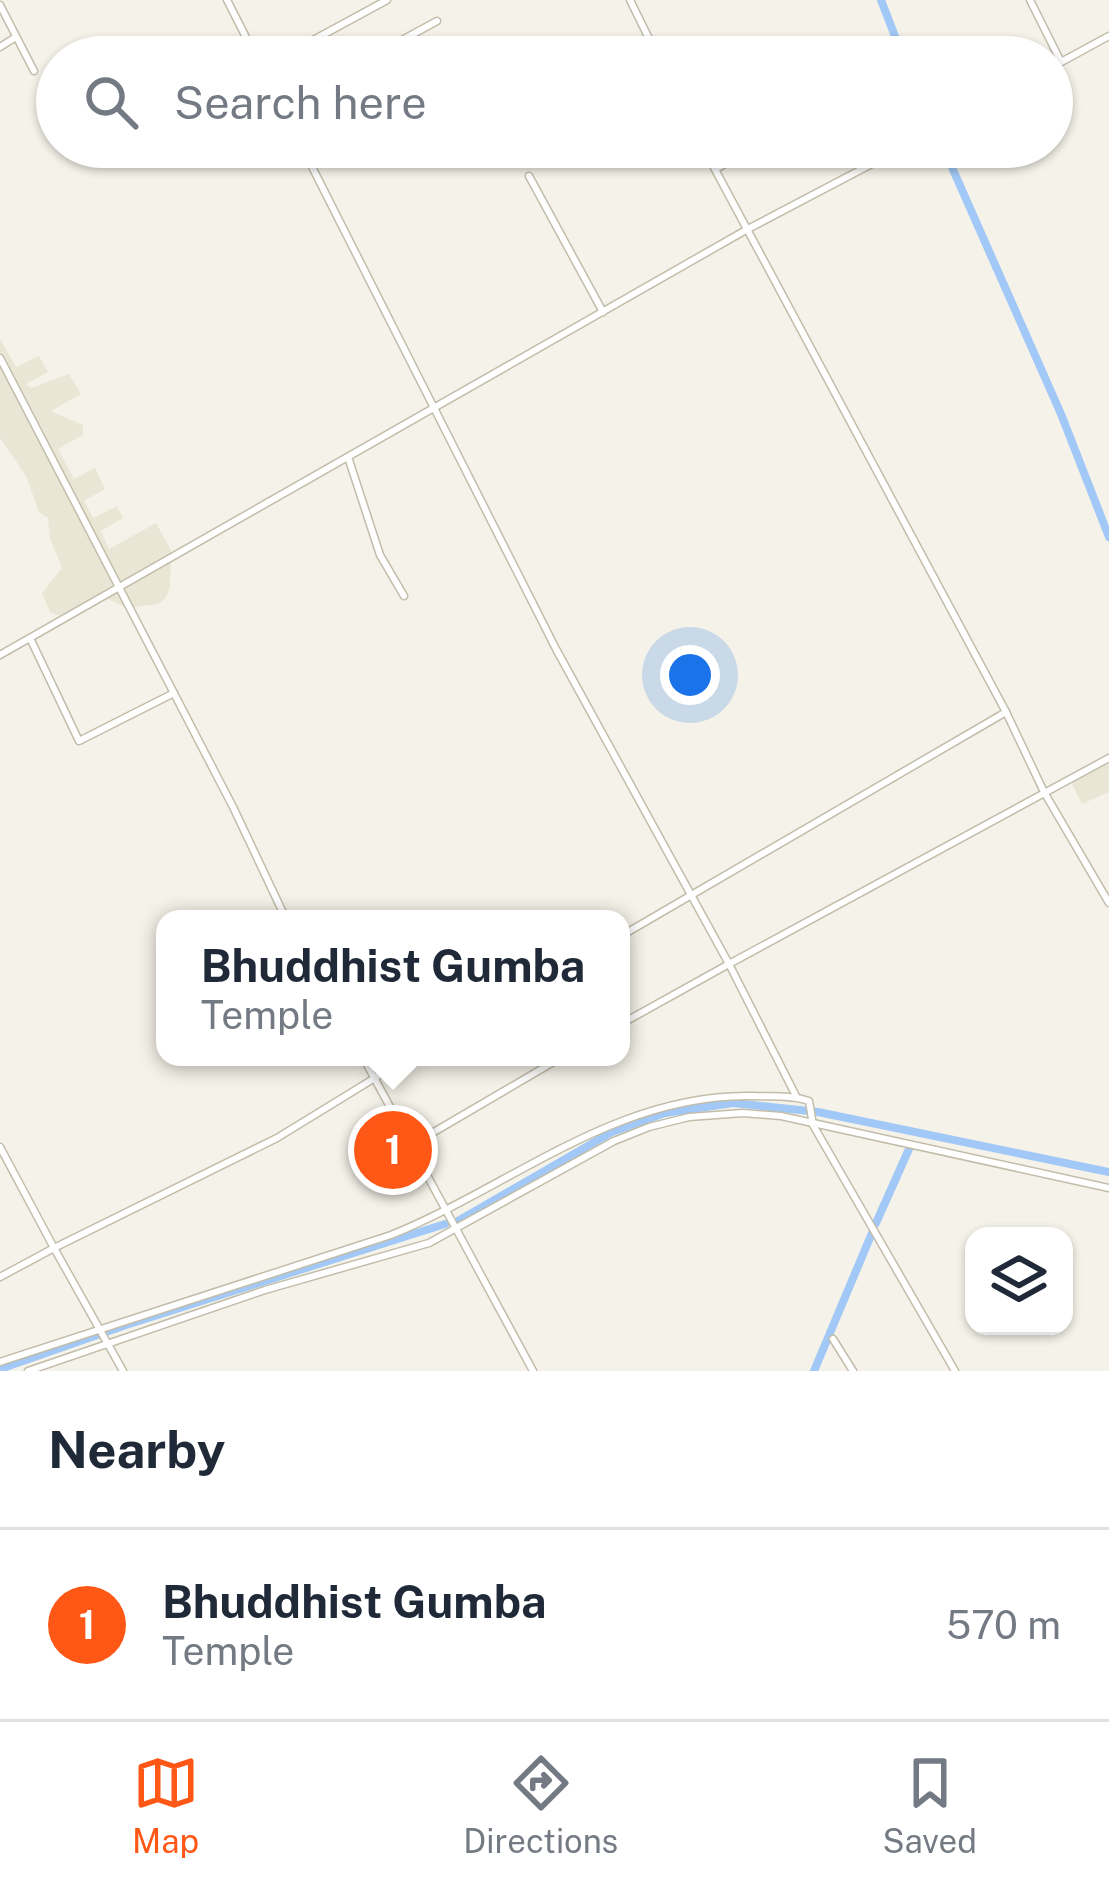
<!DOCTYPE html>
<html lang="en">
<head>
<meta charset="utf-8">
<style>
  body { margin:0; font-family:"Public Sans",sans-serif; background:#f6f6f7; color:#1f2937 }
  .controls { position:absolute; right:36px; bottom:36px; display:grid; overflow:hidden; border-radius:24px; box-shadow:0 3px 9px #0004 }
  .controls button { width:108px; height:108px; display:grid; place-items:center; padding:0; border:0; border-bottom:3px solid #e0e1e3; background:#fff; color:#1f2937; font:60px sans-serif }
  .you { position:absolute; left:690px; top:675px; width:42px; height:42px; margin:-30px; border:9px solid #fff; border-radius:50%; background:#1a73e8; box-shadow:0 0 0 18px #1a73e833 }
  .badge { display:grid; place-items:center; width:78px; height:78px; border-radius:50%; background:#ff5816; color:#fff; font-size:39px; font-weight:700 }
  .pin { position:absolute; translate:-50% -50%; border:6px solid #fff; box-shadow:0 3px 12px #0006 }
  .popup { position:absolute; left:156px; top:910px; width:474px; height:156px; box-sizing:border-box; display:grid; place-content:center; border-radius:24px; background:#fff; filter:drop-shadow(0 3px 9px #0005); font-size:39px; white-space:nowrap; color:#747a83 }
  .popup b { font-size:45px; color:#1f2937 }
  .popup::after { content:''; position:absolute; left:50%; top:100%; margin-left:-24px; border:24px solid transparent; border-top-color:#fff }
  .list { margin:0; padding:0; list-style:none }
  h2 { display:flex; justify-content:space-between; align-items:center; height:156px; margin:0; padding:0 48px; font-size:51px }
  h2 small { font-size:39px; font-weight:400; color:#747a83 }
  .list li { display:grid; grid-template-columns:78px 1fr auto; gap:36px; align-items:center; box-sizing:border-box; height:192px; padding:0 48px; border-top:3px solid #e0e1e3 }
  .list b { display:block; font-size:45px; white-space:nowrap }
  .list p { margin:0; font-size:39px; white-space:nowrap; color:#747a83 }
  .list em { font-size:39px; font-style:normal; color:#747a83 }
  .icon { flex:none; width:66px; height:66px; fill:none; stroke:currentColor; stroke-width:2; stroke-linecap:round; stroke-linejoin:round }
  .map { position:relative; flex:none; width:1109px; height:1371px; overflow:hidden }
  .search { position:absolute; background:#fff; box-shadow:0 3px 9px #0004; left:36px; right:36px; top:36px; height:132px; display:flex; align-items:center; gap:30px; box-sizing:border-box; padding:0 42px; border-radius:66px; color:#747a83; font-size:45px }
  .sheet { height:348px; background:#fff }
  nav { display:flex; justify-content:space-around; align-items:center; box-sizing:border-box; height:168px; border-top:3px solid #e0e1e3; background:#fff; font-size:33px; color:#747a83 }
  nav a { display:grid; justify-items:center; gap:6px }
  nav .on { color:#ff5816 }
  .map>svg:first-child { display:block }
  .residential { fill:#eae6d6 }
  .lines { fill:none; stroke-linecap:round; stroke-linejoin:round }
  .canal { stroke:#a1c8f6; stroke-width:8 }
  .minor-casing { stroke:#c2bdaa; stroke-width:9 }
  .minor { stroke:#fff; stroke-width:6 }
</style>
</head>
<body>
<div class="map">
<svg width="1109" height="1371" viewBox="0 0 1109 1371">
  <rect width="100%" height="100%" fill="#f5f3e9"/>
  <g class="residential">
    <polygon points="0,339 16,367 39,356 48,372 26,384 31,388 69,374 81,394 51,411 83,425 83,435 58,449 74,479 95,468 105,489 84,501 93,518 117,506 123,518 101,531 109,549 156,523 171,550 170,587 166,598 158,604 127,608 108,599 98,599 60,616 50,612 42,593 62,568 50,538 48,518 39,512 26,476 0,438"/>
    <polygon points="1109,762 1109,792 1082,804 1071,782"/>
  </g>
  <g class="lines">
    <g class="canal">
      <polyline points="881,0 903,57"/>
      <polyline points="943,147 1061,414 1109,537"/>
      <polyline points="458,1221 612,1132 665,1113 733,1103 818,1112 1109,1172"/>
      <polyline points="876,1223 909,1149"/>
      <polyline points="0,1369 126,1325 445,1224"/>
      <polyline points="814,1371 872,1233"/>
    </g>
    <g class="minor-casing">
      <g id="minor">
        <polyline points="227,0 256,57"/>
        <polyline points="630,0 658,57"/>
        <polyline points="1030,0 1061,62"/>
        <polyline points="0,5 34,71"/>
        <polyline points="0,47 16,37"/>
        <polyline points="282,57 387,0"/>
        <polyline points="371,57 437,21"/>
        <polyline points="1052,67 1109,36"/>
        <polyline points="302,147 556,649 729,964 1109,758"/>
        <polyline points="716,169 754,147"/>
        <polyline points="529,176 603,312"/>
        <polyline points="0,358 233,807 286,919"/>
        <polyline points="348,457 380,555 404,596"/>
        <polyline points="30,638 79,741 174,693"/>
        <polyline points="0,655 746,230 904,147"/>
        <polyline points="1006,712 1044,792 1109,903"/>
        <polyline points="621,936 1006,712 703,147"/>
        <polyline points="621,1024 729,964 796,1096"/>
        <polyline points="363,1057 533,1371"/>
        <polyline points="410,1146 562,1057"/>
        <polyline points="0,1147 54,1248 277,1138 409,1057"/>
        <polyline points="0,1277 54,1248 123,1371"/>
        <polyline points="833,1339 853,1371"/>
        <path d="M0,1362L391,1235C512,1186 616,1093 753,1096C772,1097 791,1095 809,1101L813,1125L955,1371"/>
        <polyline points="28,1371 265,1290 429,1243 614,1141 649,1127 689,1117 743,1113 781,1116 1109,1188"/>
      </g>
    </g>
    <use href="#minor" class="minor"/>
  </g>
</svg>
<div class="controls">
<button><svg class="icon" aria-label="layers" viewBox="0 0 24 24"><path d="M12 4l9 5-9 5-9-5zM3 14l9 5 9-5"/></svg></button>
</div>
<div class="you"></div>
<div class="pin badge" style="left:393px;top:1150px">1</div>
<div class="popup"><b>Bhuddhist Gumba</b>Temple</div>
<div class="search"><svg class="icon" aria-label="search" viewBox="0 0 24 24"><circle cx="10" cy="10" r="6"/><path d="M15 15l6 6"/></svg>Search here</div>
</div>
<section class="sheet">
<h2>Nearby<small></small></h2>
<ul class="list">
<li><span class="badge">1</span><div><b>Bhuddhist Gumba</b><p>Temple</p></div><em>570 m</em></li>
</ul>
</section>
<nav>
<a class="on"><svg class="icon" aria-label="map" viewBox="0 0 24 24"><path d="M3 6l6-2 6 2 6-2v14l-6 2-6-2-6 2zM9 4v14M15 6v14"/></svg>Map</a>
<a><svg class="icon" aria-label="directions" viewBox="0 0 24 24"><path d="M12 3l9 9-9 9-9-9zM9 14v-3h6M13 9l2 2-2 2"/></svg>Directions</a>
<a><svg class="icon" aria-label="saved" viewBox="0 0 24 24"><path d="M7 4h10v16l-5-4-5 4z"/></svg>Saved</a>
</nav>
</body>
</html>
